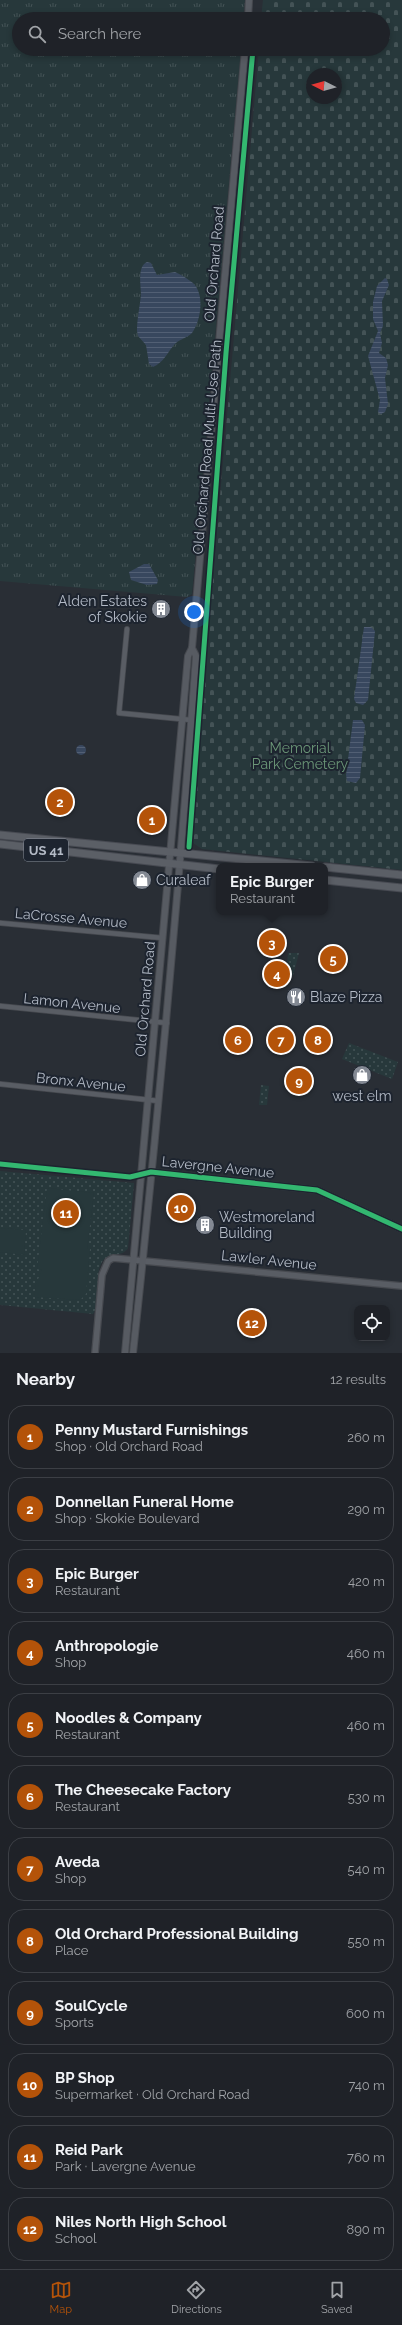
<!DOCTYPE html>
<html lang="en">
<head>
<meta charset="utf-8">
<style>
  body { margin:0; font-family:Raleway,sans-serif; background:#272a30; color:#f1f3f6 }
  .controls { position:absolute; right:12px; bottom:12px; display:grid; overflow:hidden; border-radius:8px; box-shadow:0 2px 6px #0003 }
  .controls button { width:36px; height:36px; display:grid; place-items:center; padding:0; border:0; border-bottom:1px solid #3c3f45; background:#1f2228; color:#f1f3f6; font:20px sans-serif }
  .compass { position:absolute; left:306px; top:68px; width:36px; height:36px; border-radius:50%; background:#1f2228; box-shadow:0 2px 6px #0003; rotate:275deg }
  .you { position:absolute; left:194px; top:612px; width:14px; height:14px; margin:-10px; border:3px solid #fff; border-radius:50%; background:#1a73e8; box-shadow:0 0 0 6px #1a73e833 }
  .badge { display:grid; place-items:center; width:26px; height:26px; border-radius:50%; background:#b45309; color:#fff; font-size:13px; font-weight:700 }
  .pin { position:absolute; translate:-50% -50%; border:2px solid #fff; box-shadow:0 1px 4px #0006 }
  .popup { position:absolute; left:216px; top:863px; width:112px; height:52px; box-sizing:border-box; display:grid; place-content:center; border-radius:8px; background:#1f2228; filter:drop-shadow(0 1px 3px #0005); font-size:13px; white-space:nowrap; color:#a1a4a8 }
  .popup b { font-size:15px; color:#f1f3f6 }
  .popup::after { content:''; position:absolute; left:50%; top:100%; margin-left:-8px; border:8px solid transparent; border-top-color:#1f2228 }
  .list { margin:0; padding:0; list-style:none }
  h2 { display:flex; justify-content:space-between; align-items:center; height:52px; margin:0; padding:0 16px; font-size:17px }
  h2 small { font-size:13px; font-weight:400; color:#a1a4a8 }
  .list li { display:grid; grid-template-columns:26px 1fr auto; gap:12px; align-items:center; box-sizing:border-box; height:64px; margin:0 8px 8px; padding:0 8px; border:1px solid #3c3f45; border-radius:16px }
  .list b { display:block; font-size:15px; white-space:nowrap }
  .list p { margin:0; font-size:13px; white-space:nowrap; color:#a1a4a8 }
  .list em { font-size:13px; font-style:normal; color:#a1a4a8 }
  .icon { flex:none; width:22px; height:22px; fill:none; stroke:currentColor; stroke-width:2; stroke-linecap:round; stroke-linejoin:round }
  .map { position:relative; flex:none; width:402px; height:1353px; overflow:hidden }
  .search { position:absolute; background:#1f2228; box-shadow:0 2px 6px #0003; left:12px; right:12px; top:12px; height:44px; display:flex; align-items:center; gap:10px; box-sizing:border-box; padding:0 14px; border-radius:22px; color:#a1a4a8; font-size:15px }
  .sheet { height:916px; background:#1f2228 }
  nav { display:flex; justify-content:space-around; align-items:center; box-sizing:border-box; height:56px; border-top:1px solid #3c3f45; background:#1f2228; font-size:11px; color:#a1a4a8 }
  nav a { display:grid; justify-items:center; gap:2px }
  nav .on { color:#b45309 }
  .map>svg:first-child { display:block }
  .grass { fill:url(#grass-tufts) }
  .cemetery { fill:url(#cemetery-stones); fill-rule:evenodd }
  .park { fill:url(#park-dots) }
  .garden { fill:#27383b }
  .water { fill:url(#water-rules) }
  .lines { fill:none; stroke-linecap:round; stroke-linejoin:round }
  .minor-casing { stroke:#474a50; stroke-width:6 }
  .tertiary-casing { stroke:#474a50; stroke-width:8 }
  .secondary-casing { stroke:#474a50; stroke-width:8 }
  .primary-casing { stroke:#474a52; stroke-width:9 }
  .minor { stroke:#595d64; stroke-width:4.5 }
  .tertiary { stroke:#595d64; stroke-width:5.5 }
  .secondary { stroke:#575b62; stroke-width:6 }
  .primary { stroke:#5b5f66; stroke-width:7 }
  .cycleway-casing { stroke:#1d242f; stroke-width:8 }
  .cycleway { stroke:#33b770; stroke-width:5 }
  .labels { text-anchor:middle; stroke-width:4; stroke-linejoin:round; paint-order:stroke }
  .shield { fill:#1d242f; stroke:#868d99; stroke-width:1 }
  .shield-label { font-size:13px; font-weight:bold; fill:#b3bac6 }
  .street-label { font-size:14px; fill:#b3bac6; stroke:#1d242f }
  .poi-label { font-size:14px; fill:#b3bac6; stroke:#1d242f; text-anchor:start }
  .park-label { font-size:14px; fill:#6b9677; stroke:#1d242f }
</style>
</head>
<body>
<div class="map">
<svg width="402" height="1353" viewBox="0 0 402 1353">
  <defs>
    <pattern id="grass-tufts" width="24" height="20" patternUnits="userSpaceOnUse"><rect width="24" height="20" fill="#27383b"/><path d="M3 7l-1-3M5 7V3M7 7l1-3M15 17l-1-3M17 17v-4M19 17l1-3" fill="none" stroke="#445356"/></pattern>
    <pattern id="cemetery-stones" width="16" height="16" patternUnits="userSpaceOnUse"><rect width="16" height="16" fill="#27383b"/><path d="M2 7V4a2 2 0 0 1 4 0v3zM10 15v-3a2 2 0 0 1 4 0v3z" fill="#445356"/></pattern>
    <pattern id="park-dots" width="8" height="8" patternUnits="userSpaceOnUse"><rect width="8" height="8" fill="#27383b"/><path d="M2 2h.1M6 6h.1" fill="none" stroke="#445356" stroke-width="1.8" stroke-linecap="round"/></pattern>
    <pattern id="water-rules" width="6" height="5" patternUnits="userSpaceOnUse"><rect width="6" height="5" fill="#38475e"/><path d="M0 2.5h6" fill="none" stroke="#525f74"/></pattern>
  </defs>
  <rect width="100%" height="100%" fill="#292e35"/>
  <polygon class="grass" points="0,0 245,0 243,19 19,19 19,49 241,49 192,594 187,597 0,581"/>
  <path class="cemetery" d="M263,0H402V870L202,849L190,841L259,49H383V19H261ZM312,74H336V98H312Z"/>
  <g class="park">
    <polygon points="288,953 299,953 293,976 286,975"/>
    <polygon points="349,1043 398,1062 392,1079 342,1059"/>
    <polygon points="261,1085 269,1086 267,1105 259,1105"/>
    <path d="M0,1171L134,1183L128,1248C122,1258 108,1252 102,1262C93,1278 103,1299 93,1314L0,1305Z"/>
  </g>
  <g class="garden">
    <polygon points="47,1188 94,1193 87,1249 90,1249 86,1294 80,1300 34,1297 36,1284 42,1270 37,1269"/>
    <polygon points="0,1228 26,1230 24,1255 0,1252"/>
  </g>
  <g class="water">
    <path d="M147,262L151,263L157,275L175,272C180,274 188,279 193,283C205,294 201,321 192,333C187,338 179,339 174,345C168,352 163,363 153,367L149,364L146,345L138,336L137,331C137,318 140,306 141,294C141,285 137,266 147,262Z"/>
    <polygon points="385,278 387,279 389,285 382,301 383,326 380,333 382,343 379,353 386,358 388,365 385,378 388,404 385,412 381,414 378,412 380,400 368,356 378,331 373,319 373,302 377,286"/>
    <polygon points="144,564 149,564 158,580 157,584 147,585 131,580 129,572"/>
    <polygon points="364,627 371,627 375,631 368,700 363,705 356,703 354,699"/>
    <polygon points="353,720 362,720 365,725 360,778 356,783 347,781 346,775"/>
    <circle cx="81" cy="750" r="5"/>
  </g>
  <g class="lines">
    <g class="minor-casing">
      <g id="minor">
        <polyline points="127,629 119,713 191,720"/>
        <polyline points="0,923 163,938"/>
        <polyline points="0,1006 167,1023"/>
        <polyline points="0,1084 159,1101"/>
        <polyline points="0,1164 130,1177 140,1175"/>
      </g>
    </g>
    <g class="tertiary-casing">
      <g id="tertiary">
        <polyline points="140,1175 151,1172 317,1190 402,1229"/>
        <polyline points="95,1353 102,1275 108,1261 113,1258 402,1286"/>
      </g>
    </g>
    <g class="secondary-casing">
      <g id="secondary">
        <polyline points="248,19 249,0"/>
        <polyline points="125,1353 188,656 192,648 245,49"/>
        <path d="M133,1353C158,1121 179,889 196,656L192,648"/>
      </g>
    </g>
    <g class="primary-casing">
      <g id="primary">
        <polyline points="0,835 312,866"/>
        <polyline points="0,844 219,869"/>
        <polyline points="325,867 402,875"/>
        <polyline points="325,880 402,888"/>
      </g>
    </g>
    <use href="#minor" class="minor"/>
    <use href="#tertiary" class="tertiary"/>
    <use href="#secondary" class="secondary"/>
    <use href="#primary" class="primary"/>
    <g class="cycleway-casing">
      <g id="cycleway">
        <polyline points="189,847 226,353 253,49"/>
        <polyline points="0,1164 130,1177 151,1172 317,1190 402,1229"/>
      </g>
    </g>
    <use href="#cycleway" class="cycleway"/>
  </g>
  <defs>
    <g id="building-disc" transform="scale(1)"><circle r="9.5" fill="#838993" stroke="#1d242f"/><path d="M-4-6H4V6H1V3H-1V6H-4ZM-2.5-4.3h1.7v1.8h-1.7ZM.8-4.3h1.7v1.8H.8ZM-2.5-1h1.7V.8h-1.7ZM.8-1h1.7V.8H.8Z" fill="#fff"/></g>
    <g id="shop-disc" transform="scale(1)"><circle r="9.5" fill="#838993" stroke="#1d242f"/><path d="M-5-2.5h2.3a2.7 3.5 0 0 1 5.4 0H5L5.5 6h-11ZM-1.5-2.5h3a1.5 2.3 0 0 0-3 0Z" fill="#fff"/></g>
    <g id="restaurant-disc" transform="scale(1)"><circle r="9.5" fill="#838993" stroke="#1d242f"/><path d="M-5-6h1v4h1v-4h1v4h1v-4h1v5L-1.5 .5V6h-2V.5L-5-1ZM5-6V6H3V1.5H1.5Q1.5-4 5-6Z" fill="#fff"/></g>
  </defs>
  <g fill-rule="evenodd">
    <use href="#building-disc" x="161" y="609"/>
    <use href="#shop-disc" x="142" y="880"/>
    <use href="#restaurant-disc" x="296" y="997"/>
    <use href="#shop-disc" x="362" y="1075"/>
    <use href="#building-disc" x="205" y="1225"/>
  </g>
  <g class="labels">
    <rect class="shield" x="24" y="839" width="44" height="22" rx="3"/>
    <g class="shield-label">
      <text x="46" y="855">US 41</text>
    </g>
    <g class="street-label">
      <text transform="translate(214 264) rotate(-85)" y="5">Old Orchard Road</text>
      <text transform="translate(207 447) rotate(-85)" y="5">Old Orchard Road Multi-Use Path</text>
      <text transform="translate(71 918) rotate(5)" y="5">LaCrosse Avenue</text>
      <text transform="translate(145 999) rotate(-85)" y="5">Old Orchard Road</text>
      <text transform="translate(72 1003) rotate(6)" y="5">Lamon Avenue</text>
      <text transform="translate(81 1082) rotate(6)" y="5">Bronx Avenue</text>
      <text transform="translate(218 1167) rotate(6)" y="5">Lavergne Avenue</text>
      <text transform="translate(269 1260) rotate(6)" y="5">Lawler Avenue</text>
    </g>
    <g class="poi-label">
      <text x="147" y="606" text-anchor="end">Alden Estates<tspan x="147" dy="16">of Skokie</tspan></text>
      <text x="156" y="885">Curaleaf</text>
      <text x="310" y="1002">Blaze Pizza</text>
      <text x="362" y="1101" text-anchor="middle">west elm</text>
      <text x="219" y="1222">Westmoreland<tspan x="219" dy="16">Building</tspan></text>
    </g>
    <g class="park-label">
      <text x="300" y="753">Memorial<tspan x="300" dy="16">Park Cemetery</tspan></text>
    </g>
  </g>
</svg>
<div class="controls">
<button><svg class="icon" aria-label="locate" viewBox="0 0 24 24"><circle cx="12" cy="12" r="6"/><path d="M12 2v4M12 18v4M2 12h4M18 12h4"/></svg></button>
</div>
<svg class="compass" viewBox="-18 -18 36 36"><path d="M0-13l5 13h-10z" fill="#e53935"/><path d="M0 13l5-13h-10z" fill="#a1a4a8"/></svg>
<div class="you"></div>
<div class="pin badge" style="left:152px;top:820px">1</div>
<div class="pin badge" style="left:60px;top:802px">2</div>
<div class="pin badge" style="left:272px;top:943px">3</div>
<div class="popup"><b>Epic Burger</b>Restaurant</div>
<div class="pin badge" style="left:277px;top:974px">4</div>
<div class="pin badge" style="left:333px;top:959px">5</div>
<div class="pin badge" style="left:238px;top:1040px">6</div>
<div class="pin badge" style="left:281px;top:1040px">7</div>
<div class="pin badge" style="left:318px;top:1040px">8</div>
<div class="pin badge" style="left:299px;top:1081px">9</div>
<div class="pin badge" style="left:181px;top:1208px">10</div>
<div class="pin badge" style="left:66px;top:1213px">11</div>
<div class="pin badge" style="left:252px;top:1323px">12</div>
<div class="search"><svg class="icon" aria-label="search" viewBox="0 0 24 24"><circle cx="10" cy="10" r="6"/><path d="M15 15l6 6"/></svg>Search here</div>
</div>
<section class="sheet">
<h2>Nearby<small>12 results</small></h2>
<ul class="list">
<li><span class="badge">1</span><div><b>Penny Mustard Furnishings</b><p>Shop · Old Orchard Road</p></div><em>260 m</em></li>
<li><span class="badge">2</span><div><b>Donnellan Funeral Home</b><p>Shop · Skokie Boulevard</p></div><em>290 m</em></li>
<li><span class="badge">3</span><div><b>Epic Burger</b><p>Restaurant</p></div><em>420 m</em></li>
<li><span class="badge">4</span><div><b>Anthropologie</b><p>Shop</p></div><em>460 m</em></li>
<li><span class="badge">5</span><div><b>Noodles &amp; Company</b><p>Restaurant</p></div><em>460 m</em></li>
<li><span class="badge">6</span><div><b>The Cheesecake Factory</b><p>Restaurant</p></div><em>530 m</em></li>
<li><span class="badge">7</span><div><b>Aveda</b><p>Shop</p></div><em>540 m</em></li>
<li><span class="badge">8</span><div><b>Old Orchard Professional Building</b><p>Place</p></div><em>550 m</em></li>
<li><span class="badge">9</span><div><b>SoulCycle</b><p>Sports</p></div><em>600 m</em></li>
<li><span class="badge">10</span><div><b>BP Shop</b><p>Supermarket · Old Orchard Road</p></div><em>740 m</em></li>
<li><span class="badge">11</span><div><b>Reid Park</b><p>Park · Lavergne Avenue</p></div><em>760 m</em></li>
<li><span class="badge">12</span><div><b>Niles North High School</b><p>School</p></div><em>890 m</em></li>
</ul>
</section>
<nav>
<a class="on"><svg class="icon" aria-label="map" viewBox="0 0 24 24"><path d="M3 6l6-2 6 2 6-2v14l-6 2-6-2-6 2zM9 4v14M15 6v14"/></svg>Map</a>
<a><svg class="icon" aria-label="directions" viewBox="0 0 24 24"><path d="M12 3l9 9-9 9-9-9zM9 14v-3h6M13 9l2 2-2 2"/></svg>Directions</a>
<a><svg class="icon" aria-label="saved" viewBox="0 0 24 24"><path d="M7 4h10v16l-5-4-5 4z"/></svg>Saved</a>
</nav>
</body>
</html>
